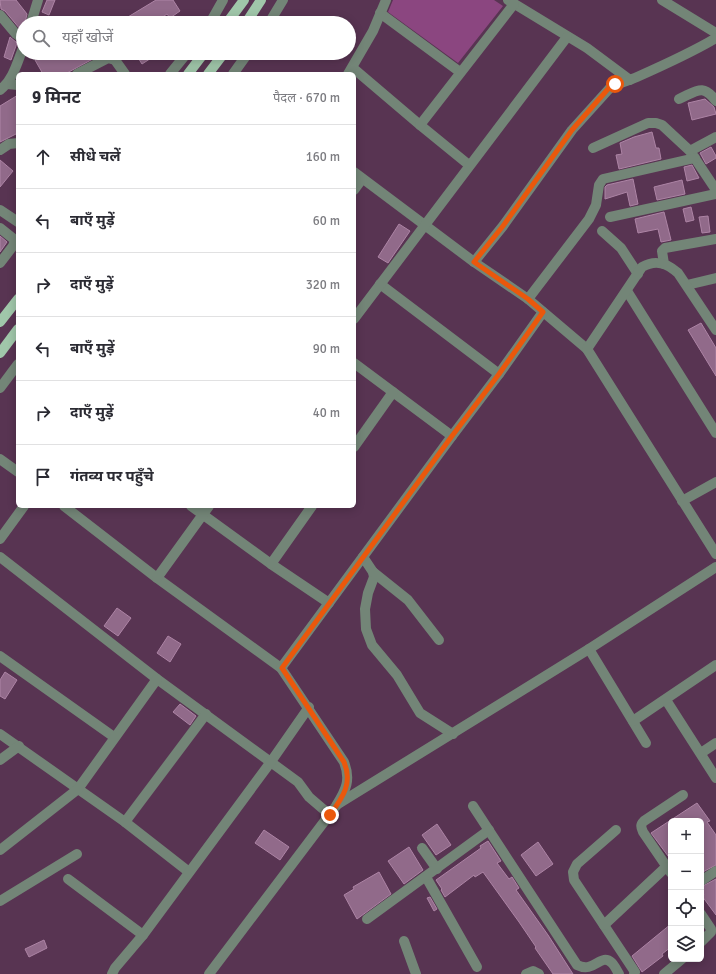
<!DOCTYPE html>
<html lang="hi">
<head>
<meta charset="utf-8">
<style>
  body { margin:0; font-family:Signika,"Noto Sans Devanagari",sans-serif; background:#f7f7f7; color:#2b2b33 }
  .controls { position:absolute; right:12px; bottom:12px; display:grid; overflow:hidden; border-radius:6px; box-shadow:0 2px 10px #0003 }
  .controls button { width:36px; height:36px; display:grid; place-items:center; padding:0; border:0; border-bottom:1px solid #e1e1e2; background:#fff; color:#2b2b33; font:20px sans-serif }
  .stop { position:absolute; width:12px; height:12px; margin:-9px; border:3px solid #ea580c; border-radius:50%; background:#fff }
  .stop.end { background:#ea580c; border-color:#fff; box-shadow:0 1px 4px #0008 }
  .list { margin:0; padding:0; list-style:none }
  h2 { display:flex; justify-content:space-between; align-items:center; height:52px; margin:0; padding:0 16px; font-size:17px }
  h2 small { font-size:13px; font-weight:400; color:#7c7c81 }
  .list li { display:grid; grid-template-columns:26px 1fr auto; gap:12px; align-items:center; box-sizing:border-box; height:64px; padding:0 16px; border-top:1px solid #e1e1e2 }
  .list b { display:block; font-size:15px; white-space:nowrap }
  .list em { font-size:13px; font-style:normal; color:#7c7c81 }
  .icon { flex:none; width:22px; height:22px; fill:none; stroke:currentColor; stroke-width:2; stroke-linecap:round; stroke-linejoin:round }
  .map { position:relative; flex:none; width:716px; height:974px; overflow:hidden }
  .search { position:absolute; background:#fff; box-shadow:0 2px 10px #0003; left:16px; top:16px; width:340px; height:44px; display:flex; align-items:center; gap:10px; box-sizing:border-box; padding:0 14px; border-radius:22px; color:#7c7c81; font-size:15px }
  .panel { position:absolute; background:#fff; box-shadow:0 2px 10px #0003; left:16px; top:72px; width:340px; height:436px; border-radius:6px }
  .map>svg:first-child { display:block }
  .green { fill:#8b4680 }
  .building { fill:#916a8a; stroke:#ad84a5 }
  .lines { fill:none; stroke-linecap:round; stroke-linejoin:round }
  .minor { stroke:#738577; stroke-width:10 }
  .major { stroke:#a0c7aa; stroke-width:10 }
  .route { stroke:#ea580c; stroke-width:5 }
</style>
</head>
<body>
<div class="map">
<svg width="716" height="974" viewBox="0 0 716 974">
  <rect width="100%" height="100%" fill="#583452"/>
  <polygon class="green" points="393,0 494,0 503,6 458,63 388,12"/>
  <g class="building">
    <polygon points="0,0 16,0 27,14 25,23 23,23 23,27 20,29 5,11 1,9"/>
    <polygon points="47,0 55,0 49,15 42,12"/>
    <polygon points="156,0 173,0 180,11 170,18 167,14 154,23 118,23"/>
    <polygon points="10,37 17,43 11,60 4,57"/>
    <polygon points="48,53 104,53 65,74 43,74 35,60"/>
    <polygon points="135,53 159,53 142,64"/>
    <polygon points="18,95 18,133 0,142 0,106"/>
    <polygon points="705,99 714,107 716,114 692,120 688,103"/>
    <polygon points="652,132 656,148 659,148 661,159 619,169 616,155 622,154 620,143 634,137"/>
    <polygon points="711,147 716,156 716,158 706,164 700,153"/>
    <polygon points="0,160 13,171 0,187"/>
    <polygon points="692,165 699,178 687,181 684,167"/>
    <polygon points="633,179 638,204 630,206 627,192 605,199 605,187 607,185"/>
    <polygon points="682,180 685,194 657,200 654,187"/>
    <polygon points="691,207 694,220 686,222 683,209"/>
    <polygon points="664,212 671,240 661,242 658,229 638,233 635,219"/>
    <polygon points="708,216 710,232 702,233 699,217"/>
    <polygon points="399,224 410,231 388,263 378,257"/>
    <polygon points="0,236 7,242 0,252"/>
    <polygon points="701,323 716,348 716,376 688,330"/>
    <polygon points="117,608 131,618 118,636 104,626"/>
    <polygon points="168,636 181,644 170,662 157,653"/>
    <polygon points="5,672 17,680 5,699 0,696 0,680"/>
    <polygon points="180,704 196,716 190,725 173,712"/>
    <polygon points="697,803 710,821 707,822 716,835 716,865 701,873 701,821 671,821 671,860 651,833"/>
    <polygon points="437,824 451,845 436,855 422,835"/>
    <polygon points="264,830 289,847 280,860 255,843"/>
    <polygon points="488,841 501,861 497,863 509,879 512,877 519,888 516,890 548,935 573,974 553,974 535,948 536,947 519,922 483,872 475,877 474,875 445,897 441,890 442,889 436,880 481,848 480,846"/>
    <polygon points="538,842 553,864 536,876 521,855"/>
    <polygon points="409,847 423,870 404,884 388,861"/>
    <polygon points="379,872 391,894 357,919 344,895 354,889 353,887"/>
    <polygon points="716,879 716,915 702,896 704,895 701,890 701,887"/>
    <polygon points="430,897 437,909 434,911 427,898"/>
    <polygon points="671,924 671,947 662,954 663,956 642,972 632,956"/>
    <polygon points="44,940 47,948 29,957 25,949"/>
  </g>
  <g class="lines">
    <g class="minor">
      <polyline points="508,0 587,48 630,80"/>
      <polyline points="662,0 716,33"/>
      <polyline points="380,13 460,72"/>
      <polyline points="0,15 16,34 23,39"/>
      <polyline points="31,23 38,0"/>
      <polyline points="210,23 223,0"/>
      <polyline points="269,23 283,0"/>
      <polyline points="353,68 420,125 469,165"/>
      <polyline points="77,74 108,58 115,60 125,74"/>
      <polyline points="170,74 187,53"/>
      <polyline points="233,74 248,53"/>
      <polyline points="348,74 373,31 386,0"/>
      <polyline points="7,84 18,85"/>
      <path d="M0,90C13,80 17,63 23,48"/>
      <path d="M679,99C697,91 703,83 716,101"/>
      <polyline points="420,125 514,4"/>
      <polyline points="593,148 648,123 656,123 662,125 690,151 716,190"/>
      <polyline points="0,150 9,144 18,143"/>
      <polyline points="690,151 716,137"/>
      <polyline points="354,172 474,262 528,299 587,349 716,554"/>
      <polyline points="354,190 362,179"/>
      <polyline points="0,210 18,222"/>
      <polyline points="610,217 716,194"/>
      <polyline points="0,228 15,240 13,246 0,263"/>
      <polyline points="602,231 621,248 638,274"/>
      <path d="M474,262L503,226L572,130L609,89C617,83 628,81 637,77C664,65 691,53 716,38"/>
      <polyline points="664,264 662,251 665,248 716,239"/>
      <polyline points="380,284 499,374"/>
      <polyline points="687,285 716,278"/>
      <polyline points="627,291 716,433"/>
      <polyline points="528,299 589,219 596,205 599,185 603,179 695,158"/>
      <polyline points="354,319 567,37"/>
      <path d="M587,349L642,267C656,259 667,263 678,273L716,330"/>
      <polyline points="354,363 452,436"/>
      <polyline points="0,388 18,364"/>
      <polyline points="354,447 393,392"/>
      <polyline points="0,459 18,472"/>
      <polyline points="682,501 716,482"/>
      <path d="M64,506L157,578L281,668L344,762C351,780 346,790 336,806L209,974"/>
      <polyline points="191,506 271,564 329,603"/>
      <polyline points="0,539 24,506"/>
      <polyline points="0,557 157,679 298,782 309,797 330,815"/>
      <polyline points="363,557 373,572 374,577 368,593 365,609 366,629 372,645 397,675 420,713 453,734"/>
      <polyline points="271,564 312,506"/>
      <polyline points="373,572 408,600 439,640"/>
      <polyline points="157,578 209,506"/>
      <polyline points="589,649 646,743"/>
      <polyline points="0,656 114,737"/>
      <polyline points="281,668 452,436 499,374 543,312"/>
      <polyline points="666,700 716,778"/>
      <polyline points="633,721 716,665"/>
      <polyline points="0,734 125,822 189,872"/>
      <polyline points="701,753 716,743"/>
      <polyline points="0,760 19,746"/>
      <polyline points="338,804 589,649 716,567"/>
      <path d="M473,806L577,965C595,974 600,952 612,963C615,966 617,971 619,974"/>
      <polyline points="125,822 206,714"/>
      <polyline points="616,830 577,864 573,872 574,880 635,972 634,974"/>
      <polyline points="422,848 437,869"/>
      <polyline points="0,850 78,789 157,679"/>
      <path d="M671,873L643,832C641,827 640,825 644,821L683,795"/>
      <polyline points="426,877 477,967"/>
      <polyline points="68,879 143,935"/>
      <polyline points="701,881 716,871"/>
      <polyline points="0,901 77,854"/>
      <polyline points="701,914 711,929 711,932 701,942"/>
      <polyline points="367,919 489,830"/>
      <polyline points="604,925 666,867"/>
      <polyline points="404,941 416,974"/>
      <polyline points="112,974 115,968 143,935 270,763 309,707"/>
      <polyline points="526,974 533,971 539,974"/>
      <polyline points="664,974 682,959"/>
    </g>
    <g class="major">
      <polyline points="227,23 244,0"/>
      <polyline points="246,23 261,0"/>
      <polyline points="188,74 204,53"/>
      <polyline points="208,74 224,53"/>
      <polyline points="0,322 18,299"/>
      <polyline points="0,353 18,329"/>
    </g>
  </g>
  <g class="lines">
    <path class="route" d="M330,815C343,797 353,783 344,762L282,668L452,436L499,374L543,312L528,299L474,262L503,226L572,130L608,89L615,84"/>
  </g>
</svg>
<div class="controls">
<button>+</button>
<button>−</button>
<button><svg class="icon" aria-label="locate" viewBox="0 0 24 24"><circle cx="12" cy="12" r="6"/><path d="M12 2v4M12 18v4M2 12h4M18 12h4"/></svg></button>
<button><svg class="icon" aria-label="layers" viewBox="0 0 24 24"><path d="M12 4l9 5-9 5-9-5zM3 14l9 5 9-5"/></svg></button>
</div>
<div class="stop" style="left:615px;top:84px"></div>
<div class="stop end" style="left:330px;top:815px"></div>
<div class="search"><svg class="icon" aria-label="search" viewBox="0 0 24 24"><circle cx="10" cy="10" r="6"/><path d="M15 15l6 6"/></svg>यहाँ खोजें</div>
<section class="panel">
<h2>9 मिनट<small>पैदल · 670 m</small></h2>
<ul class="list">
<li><svg class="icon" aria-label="ahead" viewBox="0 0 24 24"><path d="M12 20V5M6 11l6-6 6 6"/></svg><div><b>सीधे चलें</b></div><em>160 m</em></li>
<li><svg class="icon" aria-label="left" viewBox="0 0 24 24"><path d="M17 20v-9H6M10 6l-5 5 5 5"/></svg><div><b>बाएँ मुड़ें</b></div><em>60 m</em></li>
<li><svg class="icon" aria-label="right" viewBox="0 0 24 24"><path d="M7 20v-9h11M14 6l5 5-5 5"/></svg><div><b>दाएँ मुड़ें</b></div><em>320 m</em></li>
<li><svg class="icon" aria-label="left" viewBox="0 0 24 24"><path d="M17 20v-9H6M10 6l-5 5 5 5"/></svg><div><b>बाएँ मुड़ें</b></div><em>90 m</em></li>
<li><svg class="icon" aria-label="right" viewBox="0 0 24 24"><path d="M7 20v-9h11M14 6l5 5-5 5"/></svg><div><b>दाएँ मुड़ें</b></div><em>40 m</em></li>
<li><svg class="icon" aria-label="arrive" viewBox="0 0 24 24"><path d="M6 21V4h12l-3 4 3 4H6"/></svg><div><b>गंतव्य पर पहुँचे</b></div></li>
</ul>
</section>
</div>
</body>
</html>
